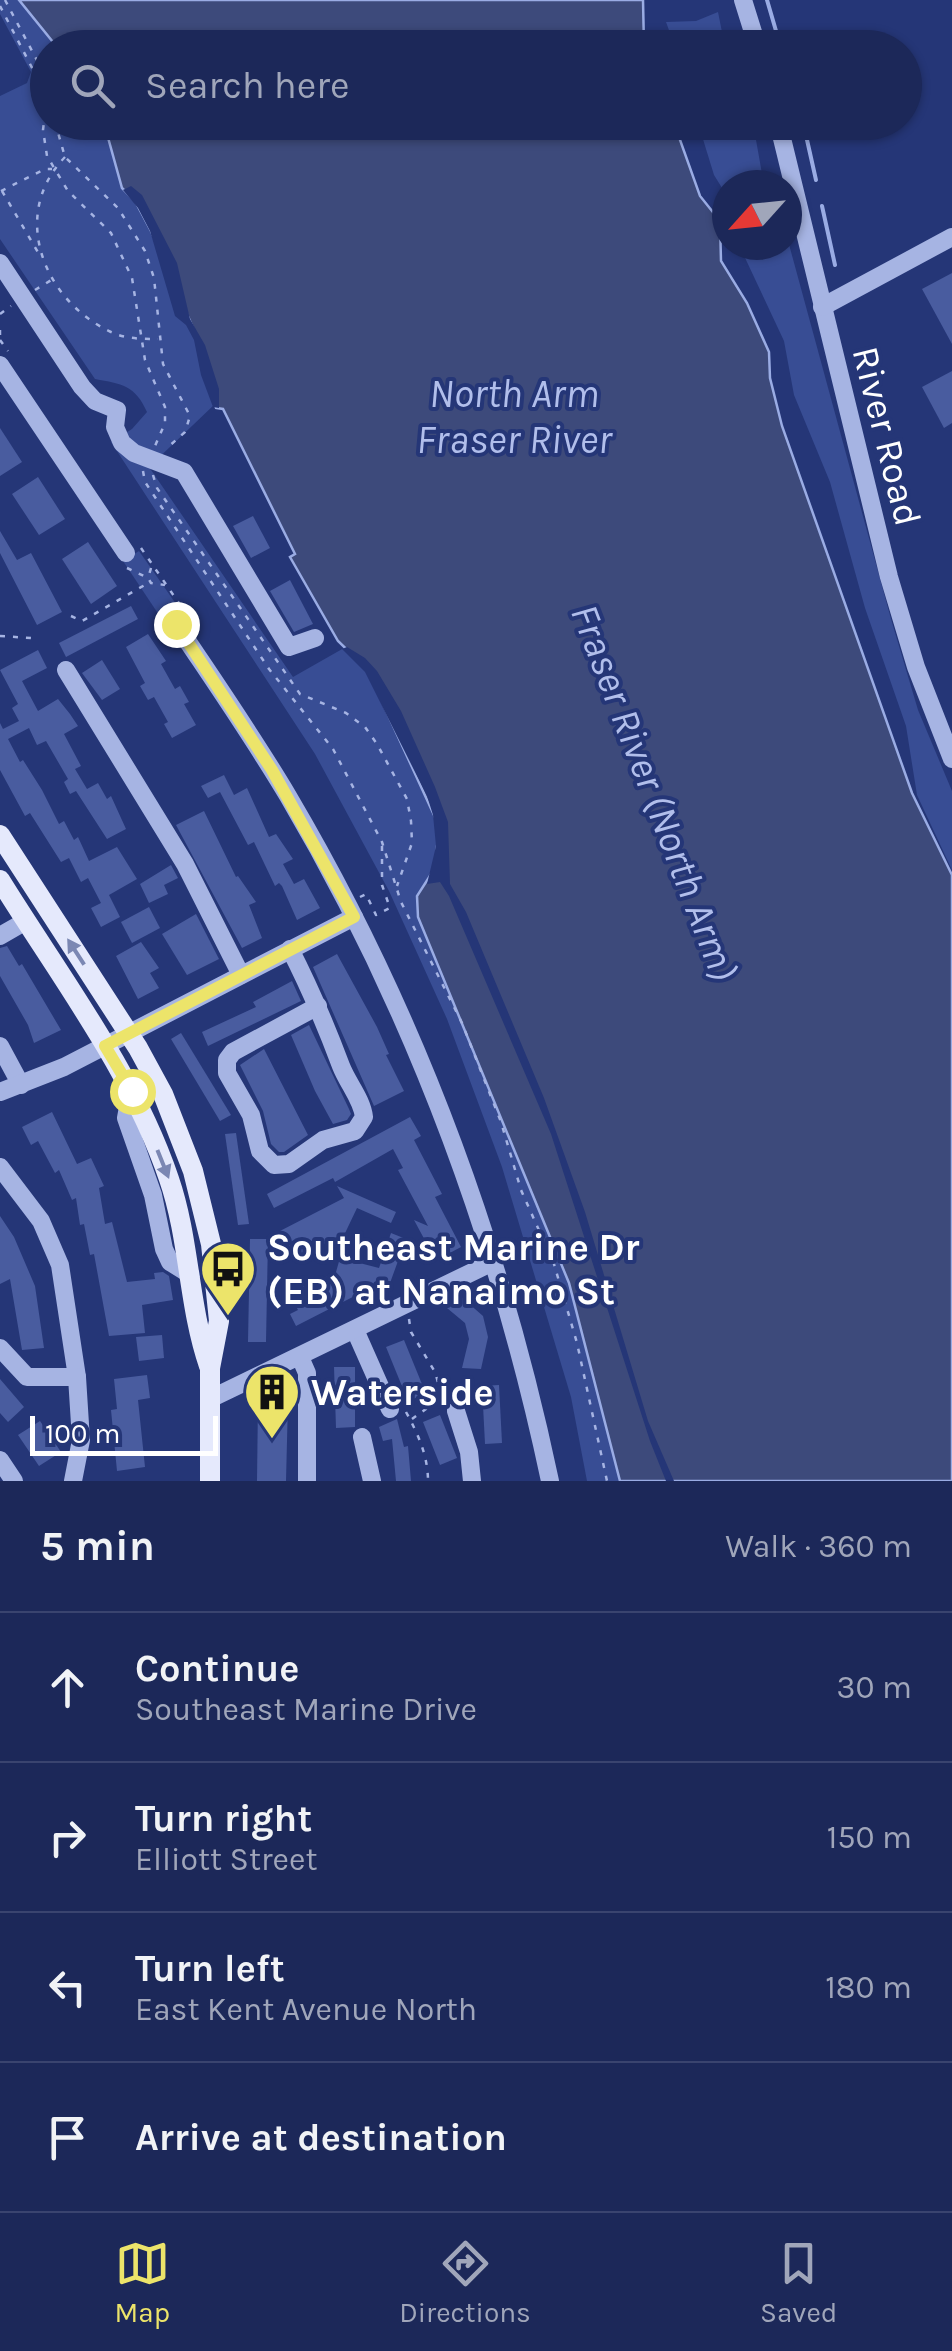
<!DOCTYPE html>
<html lang="en">
<head>
<meta charset="utf-8">
<style>
  body { margin:0; font-family:Karla,sans-serif; background:#25305f; color:#f1f3f6 }
  .compass { position:absolute; left:712px; top:170px; width:90px; height:90px; border-radius:50%; background:#1c2859; box-shadow:0 2px 8px #0004; rotate:243deg }
  .scale { position:absolute; left:30px; bottom:25px; width:188px; box-sizing:border-box; padding-left:10px; border:5px solid #fff; border-top:0; font-size:28px; line-height:35px; white-space:nowrap; color:#fff; -webkit-text-stroke:8px #253677; paint-order:stroke }
  .stop { position:absolute; width:30px; height:30px; margin:-22px; border:8px solid #ece46a; border-radius:50%; background:#fff }
  .stop.end { background:#ece46a; border-color:#fff; box-shadow:0 2px 10px #0008 }
  .list { margin:0; padding:0; list-style:none }
  h2 { display:flex; justify-content:space-between; align-items:center; height:130px; margin:0; padding:0 40px; font-size:42px }
  h2 small { font-size:32px; font-weight:400; color:#a0a6ba }
  .list li { display:grid; grid-template-columns:65px 1fr auto; gap:30px; align-items:center; box-sizing:border-box; height:150px; padding:0 40px; border-top:2px solid #3a446f }
  .list b { display:block; font-size:38px; white-space:nowrap }
  .list p { margin:0; font-size:32px; white-space:nowrap; color:#a0a6ba }
  .list em { font-size:32px; font-style:normal; color:#a0a6ba }
  .icon { flex:none; width:55px; height:55px; fill:none; stroke:currentColor; stroke-width:2; stroke-linecap:round; stroke-linejoin:round }
  .map { position:relative; flex:none; width:952px; height:1481px; overflow:hidden }
  .search { position:absolute; background:#1c2859; box-shadow:0 2px 8px #0004; left:30px; right:30px; top:30px; height:110px; display:flex; align-items:center; gap:25px; box-sizing:border-box; padding:0 35px; border-radius:55px; color:#a0a6ba; font-size:38px }
  .sheet { height:730px; background:#1c2859 }
  nav { display:flex; justify-content:space-around; align-items:center; box-sizing:border-box; height:140px; border-top:2px solid #3a446f; background:#1c2859; font-size:28px; color:#a0a6ba }
  nav a { display:grid; justify-items:center; gap:5px }
  nav .on { color:#ece46a }
  .map>svg:first-child { display:block }
  .green { fill:#384d94 }
  .water { fill:#3d4a7b; stroke:#9aace4; stroke-width:2.5 }
  .pier { fill:#253677 }
  .lines { fill:none; stroke-linecap:round; stroke-linejoin:round }
  .stream { stroke:#9aace4; stroke-width:4 }
  .building { fill:#495c9f }
  .path { stroke:#a6b4e3; stroke-width:2.5; stroke-dasharray:5 8; stroke-linecap:butt }
  .minor { stroke:#a6b4e3; stroke-width:18 }
  .major { stroke:#e5e9fc; stroke-width:20 }
  .oneway { fill:#7b87b3 }
  .route { stroke:#ece46a; stroke-width:12 }
  .labels { text-anchor:middle; stroke-width:8; stroke-linejoin:round; paint-order:stroke }
  .street-label { font-size:38px; fill:#fff; stroke:#253677 }
  .poi-label { font-size:38px; font-weight:bold; fill:#fff; stroke:#253677; text-anchor:start }
  .water-label { font-size:40px; font-style:italic; fill:#b1beeb; stroke:#253677 }
</style>
</head>
<body>
<div class="map">
<svg width="952" height="1481" viewBox="0 0 952 1481">
  <rect width="100%" height="100%" fill="#253677"/>
  <g class="green">
    <path d="M0,0H19L57,47L48,48V122L104,123L122,188L135,201L151,231L193,328L215,404L149,467L293,677L344,648L367,669L428,795L577,1297L428,941L569,1283L620,1481H587L571,1397L502,1167L447,1019L389,891L315,754L111,442L132,429L147,412C135,385 122,384 95,379L0,239V96L27,83L31,72L0,14Z"/>
    <polygon points="718,12 725,47 675,47 666,22 696,21"/>
    <polygon points="698,123 753,123 764,185 727,185 727,196 714,175"/>
    <polygon points="787,237 891,619 918,710 952,791 952,870 917,795 906,726 865,608 830,482 794,395 784,341 739,245 787,245"/>
    <polygon points="139,551 183,614 165,624 123,561"/>
  </g>
  <g class="water">
    <polygon points="19,0 643,0 644,47 57,47"/>
    <polygon points="104,123 674,123 700,196 720,221 721,261 747,303 769,352 770,378 782,426 912,793 952,875 952,1481 620,1481 569,1283 418,917 417,896 435,868 439,826 367,669 338,641 290,557 295,554 223,409 216,408 193,328 151,231 135,201 122,188"/>
  </g>
  <g class="pier">
    <polygon points="131,186 142,195 177,263 190,319 205,345 219,389 219,408 213,407 201,375 194,340 186,325 175,316 150,231 138,208 123,190"/>
    <polygon points="347,647 365,658 377,671 401,711 435,787 448,822 450,884 466,912 544,1098 585,1212 648,1421 674,1481 666,1481 650,1441 551,1134 449,896 440,882 427,884 436,846 433,815 427,796 365,672 342,649"/>
  </g>
  <g class="lines">
    <g class="stream">
      <polyline points="767,0 781,48"/>
      <polyline points="803,122 816,180"/>
      <polyline points="822,206 835,265"/>
    </g>
  </g>
  <g class="building">
    <polygon points="952,273 952,344 922,289"/>
    <polygon points="952,371 952,423 944,428 922,387"/>
    <polygon points="0,428 22,462 0,476"/>
    <polygon points="38,477 65,519 39,535 12,494"/>
    <polygon points="253,516 270,548 251,558 233,526"/>
    <polygon points="0,531 17,560 31,553 62,612 37,625 0,553"/>
    <polygon points="88,542 117,586 91,604 62,559"/>
    <polygon points="290,580 313,624 294,632 270,591"/>
    <polygon points="131,606 138,619 66,657 59,643"/>
    <polygon points="148,634 166,661 161,664 175,689 180,686 189,702 184,704 196,725 172,738 164,724 168,722 154,697 148,700 140,686 145,683 126,647"/>
    <polygon points="38,650 47,668 22,681 38,711 58,699 70,714 78,726 64,734 81,766 75,769 87,789 98,783 107,799 111,796 126,829 107,839 76,791 70,794 64,782 68,779 46,741 37,745 29,728 8,739 20,762 23,760 42,790 59,824 64,821 74,840 78,837 89,861 117,847 137,879 109,895 120,917 101,927 91,908 101,903 88,878 81,882 69,858 61,862 30,813 25,816 0,770 0,723 3,729 19,721 12,708 18,704 0,670"/>
    <polygon points="102,660 120,689 102,700 82,673"/>
    <polygon points="224,775 234,795 247,788 269,837 276,834 293,859 283,864 294,884 304,879 320,908 297,920 282,886 279,883 275,886 254,842 248,845 220,792 208,798 201,786"/>
    <polygon points="204,811 236,877 238,876 256,902 249,905 262,938 242,948 176,825"/>
    <polygon points="171,865 178,878 164,885 168,894 149,903 140,884"/>
    <polygon points="149,907 160,928 132,943 121,922"/>
    <polygon points="196,914 219,959 187,975 162,934"/>
    <polygon points="141,942 159,968 150,973 159,988 138,999 116,956"/>
    <polygon points="7,946 19,966 22,964 61,1030 34,1043 28,1025 0,976 0,948"/>
    <polygon points="337,954 377,1027 389,1054 386,1055 404,1091 374,1106 313,967"/>
    <polygon points="292,981 301,1001 208,1046 202,1032 256,1007 253,1002"/>
    <polygon points="309,1025 349,1109 351,1114 347,1120 333,1124 315,1091 291,1035"/>
    <polygon points="181,1033 231,1115 220,1121 171,1039"/>
    <polygon points="264,1049 308,1135 284,1152 279,1152 271,1144 263,1111 240,1065"/>
    <polygon points="52,1112 77,1164 91,1158 104,1186 99,1188 105,1224 112,1222 127,1282 155,1279 154,1273 163,1272 169,1276 173,1300 142,1305 145,1333 109,1336 94,1254 90,1255 84,1224 80,1225 76,1198 72,1200 59,1170 55,1173 38,1141 31,1145 22,1127"/>
    <polygon points="410,1117 421,1136 414,1140 442,1194 435,1197 461,1247 431,1263 422,1244 428,1246 414,1220 428,1226 398,1170 403,1168 393,1149 335,1182 333,1178 274,1208 267,1194"/>
    <polygon points="236,1133 249,1224 238,1225 225,1134"/>
    <polygon points="337,1186 396,1212 391,1223 357,1208 337,1250 323,1243 292,1258 278,1232 344,1198"/>
    <polygon points="0,1216 14,1237 35,1286 44,1348 22,1350 10,1279 0,1284"/>
    <polygon points="391,1233 406,1239 390,1283 384,1281 296,1326 290,1314 298,1310 289,1293 314,1278 316,1282 336,1272 340,1258 379,1268"/>
    <polygon points="250,1239 268,1239 266,1342 248,1342"/>
    <polygon points="459,1295 483,1316 488,1337 481,1369 462,1368 469,1339 465,1323 447,1308"/>
    <polygon points="162,1335 164,1358 139,1361 136,1337"/>
    <polygon points="404,1340 426,1394 408,1401 386,1347"/>
    <polygon points="334,1367 355,1367 355,1427 336,1428"/>
    <polygon points="147,1375 150,1398 138,1400 145,1467 117,1471 111,1410 117,1409 114,1379"/>
    <polygon points="0,1379 24,1407 8,1422 0,1413"/>
    <polygon points="499,1385 502,1443 485,1444 482,1386"/>
    <polygon points="258,1401 288,1401 286,1481 257,1481"/>
    <polygon points="440,1415 457,1458 440,1465 423,1422"/>
    <polygon points="397,1419 404,1447 408,1446 411,1481 396,1481 392,1439 383,1441 379,1427"/>
    <polygon points="40,1421 61,1452 39,1466 18,1435"/>
  </g>
  <g class="lines">
    <g class="path">
      <polyline points="5,0 48,81"/>
      <polyline points="0,6 42,87 46,106 43,130 47,156 68,191 111,233 132,278 145,360 165,407 165,423 155,446"/>
      <polyline points="55,122 65,157 118,208 145,251 154,278 163,364 190,416 185,432 167,448"/>
      <path d="M65,157C9,215 44,301 111,332C125,339 143,339 158,339"/>
      <polyline points="1,191 45,169 52,169"/>
      <polyline points="2,191 39,254"/>
      <polyline points="35,290 53,279"/>
      <polyline points="0,314 11,306"/>
      <polyline points="0,330 0,335"/>
      <polyline points="0,340 8,351"/>
      <polyline points="143,471 145,482 269,669 333,749 382,842 401,902 462,1023 501,1122 521,1190 554,1264 577,1343 607,1481"/>
      <polyline points="153,475 157,488 300,694 346,713 365,727 377,744 407,799 411,821 412,843 397,886"/>
      <polyline points="141,548 185,612"/>
      <polyline points="127,568 148,578"/>
      <polyline points="151,568 148,578 151,583 165,585"/>
      <polyline points="71,616 82,621 150,582"/>
      <polyline points="0,636 31,638"/>
      <polyline points="360,897 366,894 376,915 390,908 382,885 382,843"/>
      <polyline points="409,1319 411,1332 435,1372 444,1403"/>
      <path d="M406,1412C418,1434 428,1456 428,1481"/>
      <polyline points="412,1419 433,1404 438,1395"/>
    </g>
    <g class="minor">
      <polyline points="743,0 758,48"/>
      <polyline points="778,122 889,577 916,667 952,759"/>
      <polyline points="0,263 82,387 95,401 117,410 115,427 122,443 134,453 184,472 289,647 315,638"/>
      <polyline points="822,307 952,237"/>
      <polyline points="0,365 126,553"/>
      <path d="M176,624C214,681 253,737 288,796C413,1008 499,1240 550,1481"/>
      <polyline points="66,670 185,864 241,975"/>
      <polyline points="0,936 26,921"/>
      <path d="M290,949C310,988 326,1026 341,1066C348,1084 362,1099 364,1117L355,1131L323,1140L289,1164L274,1165L260,1151L251,1115L227,1073V1060L233,1052L318,1006"/>
      <polyline points="0,1046 21,1085"/>
      <polyline points="131,1091 126,1118 153,1195 164,1249 170,1262 191,1275"/>
      <polyline points="0,1092 64,1067 354,917"/>
      <polyline points="0,1167 41,1221 60,1265 77,1377 81,1440 73,1481"/>
      <polyline points="355,1330 390,1409"/>
      <polyline points="0,1348 27,1377 77,1377"/>
      <polyline points="300,1357 307,1373 307,1481"/>
      <polyline points="210,1399 495,1261"/>
      <polyline points="456,1411 469,1452 472,1481"/>
      <polyline points="362,1437 372,1481"/>
      <polyline points="0,1460 14,1481"/>
    </g>
    <g class="major">
      <polyline points="0,835 138,1048 163,1094 193,1171 211,1244 219,1321 210,1368 210,1481"/>
      <path d="M0,880C60,977 132,1070 169,1179C190,1240 188,1305 209,1366"/>
    </g>
  </g>
  <defs><path id="oneway-solid" d="M-6-.8H1V-3.2L6.5 0L1 3.2V.8H-6Z" transform="scale(2.5)"/></defs>
  <g class="oneway">
    <use href="#oneway-solid" transform="translate(76 952) rotate(-123)"/>
    <use href="#oneway-solid" transform="translate(163 1164) rotate(68)"/>
  </g>
  <g class="lines">
    <polyline class="route" points="132,1091 105,1046 354,917 272,770 176,624"/>
  </g>
  <defs>
    <g id="bus-pin" transform="scale(2.875)"><path d="M0 17L-7.5 6A9.5 9.5 0 1 1 7.5 6Z" fill="#ece46a" stroke="#253677"/><path d="M-5-6H5V4H4V6H2V4H-2V6H-4V4H-5ZM-3.5-4V0h7V-4ZM-3.5 1.2v1.5H-2V1.2ZM2 1.2v1.5H3.5V1.2Z" fill="#111"/></g>
    <g id="building-pin" transform="scale(2.875)"><path d="M0 17L-7.5 6A9.5 9.5 0 1 1 7.5 6Z" fill="#ece46a" stroke="#253677"/><path d="M-4-6H4V6H1V3H-1V6H-4ZM-2.5-4.3h1.7v1.8h-1.7ZM.8-4.3h1.7v1.8H.8ZM-2.5-1h1.7V.8h-1.7ZM.8-1h1.7V.8H.8Z" fill="#111"/></g>
  </defs>
  <g fill-rule="evenodd">
    <use href="#bus-pin" x="228" y="1269"/>
    <use href="#building-pin" x="272" y="1392"/>
  </g>
  <g class="labels">
    <g class="street-label">
      <text transform="translate(887 436) rotate(76)" y="13">River Road</text>
    </g>
    <g class="poi-label">
      <text x="267" y="1260">Southeast Marine Dr<tspan x="267" dy="44">(EB) at Nanaimo St</tspan></text>
      <text x="311" y="1405">Waterside</text>
    </g>
    <g class="water-label">
      <text x="514" y="407">North Arm<tspan x="514" dy="46">Fraser River</tspan></text>
      <text transform="translate(655 792) rotate(69)" y="14">Fraser River (North Arm)</text>
    </g>
  </g>
</svg>
<svg class="compass" viewBox="-18 -18 36 36"><path d="M0-13l5 13h-10z" fill="#e53935"/><path d="M0 13l5-13h-10z" fill="#a0a6ba"/></svg>
<div class="scale">100 m</div>
<div class="stop" style="left:132px;top:1091px"></div>
<div class="stop end" style="left:176px;top:624px"></div>
<div class="search"><svg class="icon" aria-label="search" viewBox="0 0 24 24"><circle cx="10" cy="10" r="6"/><path d="M15 15l6 6"/></svg>Search here</div>
</div>
<section class="sheet">
<h2>5 min<small>Walk · 360 m</small></h2>
<ul class="list">
<li><svg class="icon" aria-label="ahead" viewBox="0 0 24 24"><path d="M12 20V5M6 11l6-6 6 6"/></svg><div><b>Continue</b><p>Southeast Marine Drive</p></div><em>30 m</em></li>
<li><svg class="icon" aria-label="right" viewBox="0 0 24 24"><path d="M7 20v-9h11M14 6l5 5-5 5"/></svg><div><b>Turn right</b><p>Elliott Street</p></div><em>150 m</em></li>
<li><svg class="icon" aria-label="left" viewBox="0 0 24 24"><path d="M17 20v-9H6M10 6l-5 5 5 5"/></svg><div><b>Turn left</b><p>East Kent Avenue North</p></div><em>180 m</em></li>
<li><svg class="icon" aria-label="arrive" viewBox="0 0 24 24"><path d="M6 21V4h12l-3 4 3 4H6"/></svg><div><b>Arrive at destination</b></div></li>
</ul>
</section>
<nav>
<a class="on"><svg class="icon" aria-label="map" viewBox="0 0 24 24"><path d="M3 6l6-2 6 2 6-2v14l-6 2-6-2-6 2zM9 4v14M15 6v14"/></svg>Map</a>
<a><svg class="icon" aria-label="directions" viewBox="0 0 24 24"><path d="M12 3l9 9-9 9-9-9zM9 14v-3h6M13 9l2 2-2 2"/></svg>Directions</a>
<a><svg class="icon" aria-label="saved" viewBox="0 0 24 24"><path d="M7 4h10v16l-5-4-5 4z"/></svg>Saved</a>
</nav>
</body>
</html>
